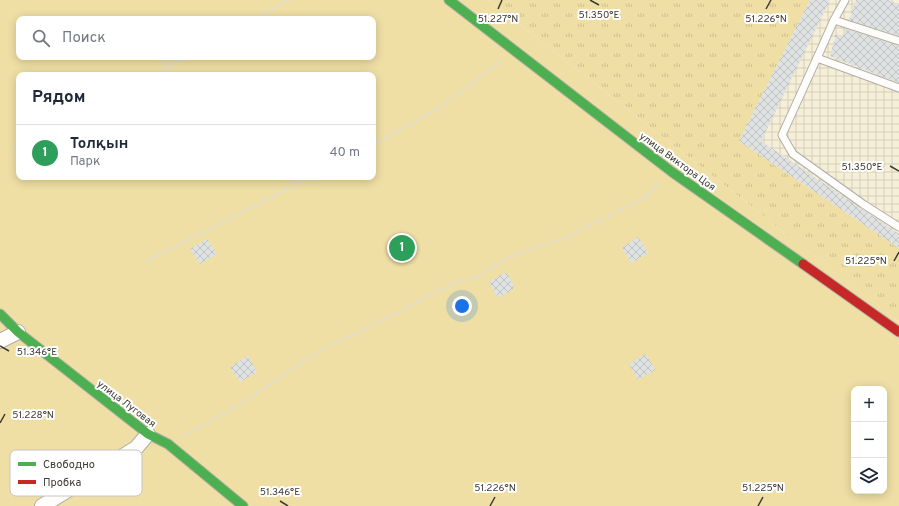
<!DOCTYPE html>
<html lang="ru">
<head>
<meta charset="utf-8">
<style>
  body { margin:0; font-family:Overpass,sans-serif; background:#f6f6f7; color:#1f2937 }
  .controls { position:absolute; right:12px; bottom:12px; display:grid; overflow:hidden; border-radius:8px; box-shadow:0 2px 10px #0003 }
  .controls button { width:36px; height:36px; display:grid; place-items:center; padding:0; border:0; border-bottom:1px solid #e0e1e3; background:#fff; color:#1f2937; font:20px sans-serif }
  .you { position:absolute; left:462px; top:306px; width:14px; height:14px; margin:-10px; border:3px solid #fff; border-radius:50%; background:#1a73e8; box-shadow:0 0 0 6px #1a73e833 }
  .badge { display:grid; place-items:center; width:26px; height:26px; border-radius:50%; background:#ea580c; color:#fff; font-size:13px; font-weight:700 }
  .pin { position:absolute; translate:-50% -50%; border:2px solid #fff; box-shadow:0 1px 4px #0006 }
  .list { margin:0; padding:0; list-style:none }
  h2 { display:flex; justify-content:space-between; align-items:center; height:52px; margin:0; padding:0 16px; font-size:17px }
  h2 small { font-size:13px; font-weight:400; color:#747a83 }
  .list li { display:grid; grid-template-columns:26px 1fr auto; gap:12px; align-items:center; box-sizing:border-box; height:56px; padding:0 16px; border-top:1px solid #e0e1e3 }
  .list b { display:block; font-size:15px; white-space:nowrap }
  .list p { margin:0; font-size:13px; white-space:nowrap; color:#747a83 }
  .list em { font-size:13px; font-style:normal; color:#747a83 }
  .icon { flex:none; width:22px; height:22px; fill:none; stroke:currentColor; stroke-width:2; stroke-linecap:round; stroke-linejoin:round }
  .map { position:relative; flex:none; width:899px; height:506px; overflow:hidden }
  .search { position:absolute; background:#fff; box-shadow:0 2px 10px #0003; left:16px; top:16px; width:360px; height:44px; display:flex; align-items:center; gap:10px; box-sizing:border-box; padding:0 14px; border-radius:8px; color:#747a83; font-size:15px }
  .panel { position:absolute; background:#fff; box-shadow:0 2px 10px #0003; left:16px; top:72px; width:360px; height:108px; border-radius:8px }
  .map>svg:first-child { display:block }
  .industrial { fill:url(#industrial-grid) }
  .grass { fill:url(#grass-tufts) }
  .garden { fill:#efdfa5; fill-rule:evenodd }
  .building { fill:url(#building-cross-hatch) }
  .lines { fill:none; stroke-linecap:round; stroke-linejoin:round }
  .lane-casing { stroke:#b0aea4; stroke-width:9 }
  .street-casing { stroke:#b0aea4; stroke-width:16 }
  .fast-casing { stroke:#b0aea4; stroke-width:11 }
  .jam-casing { stroke:#b0aea4; stroke-width:11 }
  .path { stroke:#deddd9; stroke-width:2.5; stroke-dasharray:2 2; stroke-linecap:butt }
  .lane { stroke:#fefdfb; stroke-width:7 }
  .street { stroke:#fefdfb; stroke-width:14 }
  .fast { stroke:#4caf50; stroke-width:9 }
  .jam { stroke:#c62828; stroke-width:9 }
  .ticks { fill:none; stroke:#3d3a31; stroke-width:1.5 }
  .labels { text-anchor:middle; stroke-width:4; stroke-linejoin:round; paint-order:stroke }
  .street-label { font-size:10px; fill:#3d3a31; stroke:#fff }
  .key { fill:#fff; stroke:#c5c4c1; stroke-width:1 }
  .key-label { font-size:11px; fill:#3d3a31 }
  .ticks-label { font-size:10px; text-anchor:middle; fill:#3d3a31; stroke:#fff; stroke-width:4; stroke-linejoin:round; paint-order:stroke }
</style>
</head>
<body>
<div class="map">
<svg width="899" height="506" viewBox="0 0 899 506">
  <defs>
    <pattern id="industrial-grid" width="8" height="8" patternUnits="userSpaceOnUse"><rect width="8" height="8" fill="#f6efd8"/><path d="M0 4h8M4 0v8" fill="none" stroke="#d4ceba"/></pattern>
    <pattern id="grass-tufts" width="24" height="20" patternUnits="userSpaceOnUse"><rect width="24" height="20" fill="#efdfa5"/><path d="M3 7l-1-3M5 7V3M7 7l1-3M15 17l-1-3M17 17v-4M19 17l1-3" fill="none" stroke="#cec08e"/></pattern>
    <pattern id="building-cross-hatch" width="8" height="8" patternUnits="userSpaceOnUse"><rect width="8" height="8" fill="#dfe2e2"/><path d="M0 0l8 8M0 8l8-8" fill="none" stroke="#c0c3c2"/></pattern>
  </defs>
  <rect width="100%" height="100%" fill="#f5f2e5"/>
  <polygon class="industrial" points="810,0 899,0 899,248 739,141"/>
  <polygon class="grass" points="488,0 810,0 739,141 899,248 899,321 895,319"/>
  <path class="garden" d="M0,0H488L899,322V506H0ZM19,19H373V57H19ZM19,75H373V177H19ZM854,389H884V491H854Z"/>
  <g class="building">
    <polygon points="810,0 830,0 761,141 899,234 899,248 739,141"/>
    <polygon points="856,0 888,0 899,4 899,36 849,20"/>
    <polygon points="846,29 899,46 899,83 830,56 836,34 843,37"/>
    <polygon points="638,237 648,253 631,263 622,248"/>
    <polygon points="207,239 217,254 200,264 190,249"/>
    <polygon points="506,272 515,288 498,298 489,282"/>
    <polygon points="646,354 655,370 638,380 629,364"/>
    <polygon points="248,356 257,372 240,382 230,367"/>
  </g>
  <g class="lines">
    <g class="lane-casing">
      <g id="lane">
        <polyline points="845,0 834,20 899,41"/>
        <polyline points="817,58 834,20"/>
        <polyline points="899,88 817,58 782,135 793,154 863,204 899,227"/>
      </g>
    </g>
    <g class="street-casing">
      <g id="street">
        <polyline points="0,341 18,332"/>
        <polyline points="42,506 136,448 148,434"/>
      </g>
    </g>
    <g class="fast-casing">
      <g id="fast">
        <polyline points="449,0 672,172 803,264"/>
        <polyline points="0,314 18,332 148,434 168,444 243,506"/>
      </g>
    </g>
    <g class="jam-casing">
      <polyline id="jam" points="803,264 899,332"/>
    </g>
    <g class="path">
      <polyline points="255,19 289,0"/>
      <polyline points="154,75 186,57"/>
      <polyline points="373,145 442,106 502,61"/>
      <polyline points="12,148 19,144"/>
      <polyline points="147,261 310,177"/>
      <polyline points="183,436 239,405 324,348 363,330 456,282 476,278 511,256 565,238 644,198 660,183"/>
    </g>
    <use href="#lane" class="lane"/>
    <use href="#street" class="street"/>
    <use href="#fast" class="fast"/>
    <use href="#jam" class="jam"/>
  </g>
  <path class="ticks" d="M590,0L599,5M498,9L502,0M766,9L771,0M890,166L899,171M894,261L899,252M0,346L9,351M0,423L5,414M280,501L288,506M490,506L495,497M758,506L763,497"/>
  <g class="labels">
    <g class="street-label">
      <text transform="translate(678 161) rotate(36)" y="4">улица Виктора Цоя</text>
      <text transform="translate(127 403) rotate(37)" y="4">улица Луговая</text>
    </g>
  </g>
  <rect x="10" y="450" width="132" height="46" rx="6" class="key"/>
  <rect x="18" y="462" width="18" height="4" fill="#4caf50"/>
  <rect x="18" y="480" width="18" height="4" fill="#c62828"/>
  <g class="key-label">
    <text x="43" y="468">Свободно</text>
    <text x="43" y="486">Пробка</text>
  </g>
  <g class="ticks-label">
    <text x="599" y="18">51.350°E</text>
    <text x="498" y="22">51.227°N</text>
    <text x="766" y="22">51.226°N</text>
    <text x="862" y="170">51.350°E</text>
    <text x="866" y="264">51.225°N</text>
    <text x="37" y="355">51.346°E</text>
    <text x="33" y="418">51.228°N</text>
    <text x="495" y="491">51.226°N</text>
    <text x="763" y="491">51.225°N</text>
    <text x="280" y="495">51.346°E</text>
  </g>
</svg>
<div class="controls">
<button>+</button>
<button>−</button>
<button><svg class="icon" aria-label="layers" viewBox="0 0 24 24"><path d="M12 4l9 5-9 5-9-5zM3 14l9 5 9-5"/></svg></button>
</div>
<div class="you"></div>
<div class="pin badge" style="left:402px;top:248px;background:#2e9e5b">1</div>
<div class="search"><svg class="icon" aria-label="search" viewBox="0 0 24 24"><circle cx="10" cy="10" r="6"/><path d="M15 15l6 6"/></svg>Поиск</div>
<section class="panel">
<h2>Рядом<small></small></h2>
<ul class="list">
<li><span class="badge" style="background:#2e9e5b">1</span><div><b>Толқын</b><p>Парк</p></div><em>40 m</em></li>
</ul>
</section>
</div>
</body>
</html>
